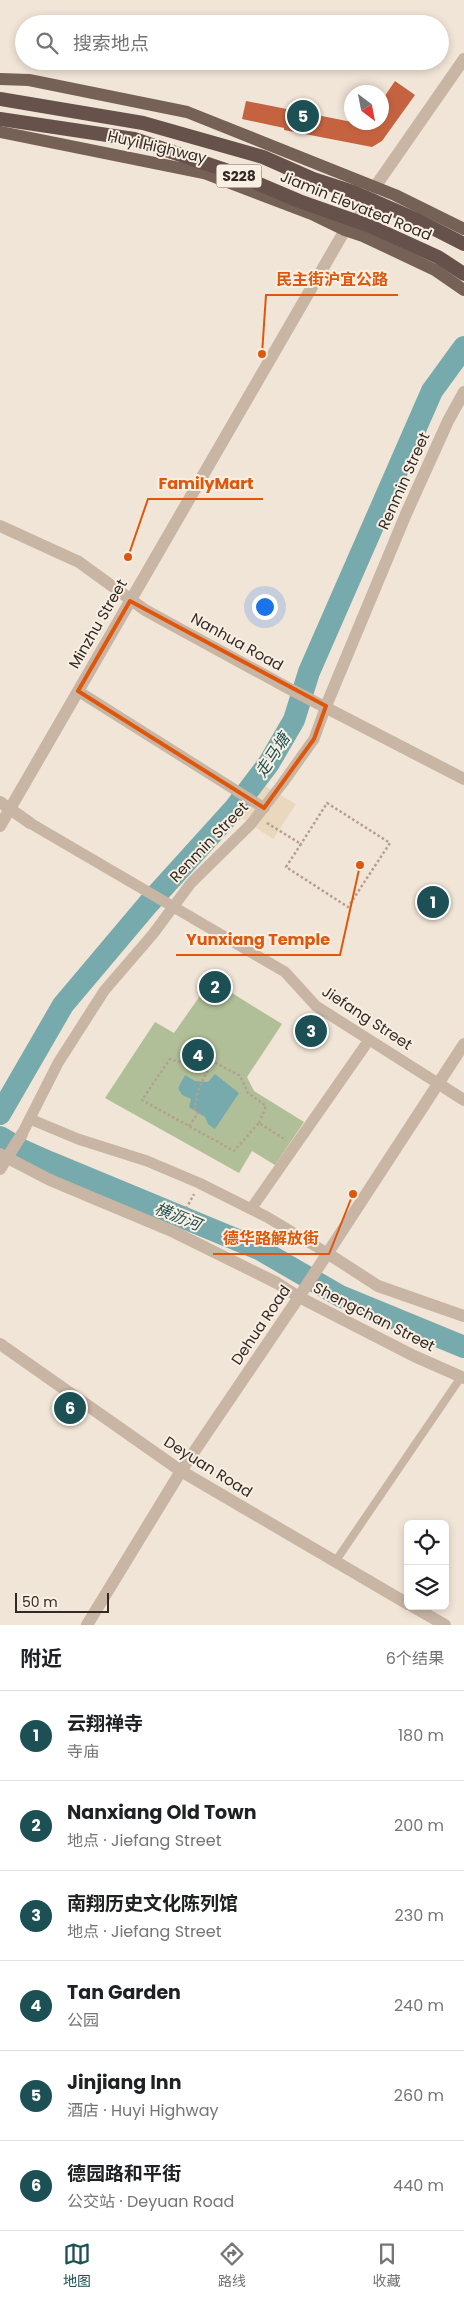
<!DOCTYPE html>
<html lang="zh">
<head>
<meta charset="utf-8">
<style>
  body { margin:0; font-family:Poppins,"Noto Sans SC",sans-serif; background:#f6f6f6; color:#202124 }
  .controls { position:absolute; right:15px; bottom:15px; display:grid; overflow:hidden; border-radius:8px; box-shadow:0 2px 8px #0003 }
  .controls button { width:45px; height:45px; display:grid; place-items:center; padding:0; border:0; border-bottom:1px solid #e0e0e0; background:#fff; color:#202124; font:25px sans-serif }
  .compass { position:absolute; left:344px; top:85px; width:45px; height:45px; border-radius:50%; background:#fff; box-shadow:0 2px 8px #0003; rotate:148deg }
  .scale { position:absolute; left:15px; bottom:12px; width:94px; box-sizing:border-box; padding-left:5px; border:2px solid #342a25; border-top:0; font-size:14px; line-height:18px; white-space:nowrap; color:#342a25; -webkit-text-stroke:4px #f9efe3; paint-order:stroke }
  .you { position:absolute; left:264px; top:606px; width:18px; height:18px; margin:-12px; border:4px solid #fff; border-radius:50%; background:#1a73e8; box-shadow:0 0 0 8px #1a73e833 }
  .badge { display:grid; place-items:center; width:32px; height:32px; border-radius:50%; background:#1c5054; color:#fff; font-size:16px; font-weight:700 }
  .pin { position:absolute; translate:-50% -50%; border:2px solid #fff; box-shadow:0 1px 5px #0006 }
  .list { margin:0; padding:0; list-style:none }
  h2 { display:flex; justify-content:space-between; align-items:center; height:65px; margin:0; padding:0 20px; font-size:21px }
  h2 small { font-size:16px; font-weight:400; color:#757577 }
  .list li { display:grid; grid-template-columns:32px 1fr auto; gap:15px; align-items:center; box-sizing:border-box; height:90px; padding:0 20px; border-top:1px solid #e0e0e0 }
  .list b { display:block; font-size:19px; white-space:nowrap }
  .list p { margin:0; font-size:16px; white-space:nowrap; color:#757577 }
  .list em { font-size:16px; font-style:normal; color:#757577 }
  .icon { flex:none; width:28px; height:28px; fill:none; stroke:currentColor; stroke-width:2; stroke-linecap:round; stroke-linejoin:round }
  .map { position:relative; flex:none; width:464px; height:1625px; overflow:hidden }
  .search { position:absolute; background:#fff; box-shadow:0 2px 8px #0003; left:15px; right:15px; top:15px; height:55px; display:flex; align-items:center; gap:12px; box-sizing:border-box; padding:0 18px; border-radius:28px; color:#757577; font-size:19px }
  .sheet { height:605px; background:#fff }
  nav { display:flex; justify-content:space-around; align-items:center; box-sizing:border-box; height:70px; border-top:1px solid #e0e0e0; background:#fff; font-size:14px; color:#757577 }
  nav a { display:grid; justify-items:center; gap:2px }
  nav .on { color:#1c5054 }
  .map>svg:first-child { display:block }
  .green { fill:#b1bf98 }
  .plaza { fill:#e9d7be }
  .water { fill:#77aaad }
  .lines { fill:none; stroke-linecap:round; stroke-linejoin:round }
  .river { stroke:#77aaad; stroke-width:22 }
  .building { fill:#c56341 }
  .path { stroke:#b49f8e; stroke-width:2.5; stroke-dasharray:2.5 2.5; stroke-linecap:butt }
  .service { stroke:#c8b5a4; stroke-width:8 }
  .pedestrian { stroke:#c8b5a4; stroke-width:11 }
  .minor { stroke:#c8b5a4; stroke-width:12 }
  .primary { stroke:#766156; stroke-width:12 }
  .trunk-bridge { stroke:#66524a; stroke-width:14 }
  .marked { fill:none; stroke:#df570d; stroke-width:4; stroke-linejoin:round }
  .labels { text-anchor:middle; stroke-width:4; stroke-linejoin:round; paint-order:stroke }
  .shield { fill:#f9efe3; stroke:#6f655e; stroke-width:1 }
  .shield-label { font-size:14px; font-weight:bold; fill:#342a25 }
  .street-label { font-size:15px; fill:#342a25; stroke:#f9efe3 }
  .water-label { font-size:16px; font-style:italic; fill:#1c5054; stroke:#f9efe3 }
  .leader { fill:none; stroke:#df570d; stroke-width:2 }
  .callout-dot { fill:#df570d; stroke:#f9efe3; stroke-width:2 }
  .callout-label { font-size:16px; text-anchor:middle; font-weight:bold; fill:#df570d; stroke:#f9efe3; stroke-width:4; stroke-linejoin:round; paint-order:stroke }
</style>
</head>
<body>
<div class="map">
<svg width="464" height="1625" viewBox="0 0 464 1625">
  <rect width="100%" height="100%" fill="#f1e5d7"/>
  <polygon class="green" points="211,980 282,1024 247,1077 254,1091 304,1122 275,1165 252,1151 239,1173 105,1098 155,1022 174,1033"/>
  <polygon class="plaza" points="265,786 296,804 273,839 242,818"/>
  <polygon class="water" points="215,1074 239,1093 215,1129 208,1124 205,1117 189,1107 191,1099 182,1095 178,1088 185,1075 195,1081 208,1082"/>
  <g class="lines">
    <g class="river">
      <polyline points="0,1114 63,1005 149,903 235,808 269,763 294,720 309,672 432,391 464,347"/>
      <polyline points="0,1137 22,1150 49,1162 259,1249 340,1296 464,1347"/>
    </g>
  </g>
  <polygon class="building" points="395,81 415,95 382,141 372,147 284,130 284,128 242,119 246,101 352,122 365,124 366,122 382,122 382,100"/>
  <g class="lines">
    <g class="path">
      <polyline points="267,823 301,844 286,867 348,907 390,843 327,803 301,844"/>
      <polyline points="259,1123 266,1106 248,1093 240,1076 205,1057 193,1056 179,1062 170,1059 142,1100 234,1151 259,1123 286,1140"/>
      <path d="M189,1126L198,1113L194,1107C197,1101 196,1096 198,1091C203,1080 207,1071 213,1061"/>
      <polyline points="179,1222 194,1194"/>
    </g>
    <polyline class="service" points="335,1562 461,1377"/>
    <g class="pedestrian">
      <polyline points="78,691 264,808"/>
      <polyline points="30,823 285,972 316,1006 439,1084"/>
      <polyline points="30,1119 78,1139 147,1161 199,1183 267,1217 327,1253"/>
      <polyline points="22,1134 58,1063 104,991 153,934 191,883 251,824 282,784 314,739 326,706"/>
      <polyline points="251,1209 369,1040"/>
    </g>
    <g class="minor">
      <polyline points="0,526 79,562 145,610 288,688 464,779"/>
      <polyline points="326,706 406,514 448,421 464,392"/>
      <polyline points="0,802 30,823"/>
      <polyline points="0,826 345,230 464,59"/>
      <polyline points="439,1084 464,1100"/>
      <polyline points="0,1154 50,1180 174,1232 277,1283 299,1297 414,1356 464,1378"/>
      <polyline points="0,1169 22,1134"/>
      <polyline points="327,1253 378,1286 464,1316"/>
      <polyline points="0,1344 181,1471 408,1604"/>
      <polyline points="412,1606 445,1625"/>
      <polyline points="87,1625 181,1471 299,1297 464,1044"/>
    </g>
    <g class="primary">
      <polyline points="0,79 29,80 187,112 395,195 464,229"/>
      <polyline points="0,132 204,173 314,215 345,230 363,236 435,270 464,290"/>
    </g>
    <g class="trunk-bridge">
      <polyline points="0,99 143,123 263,157 313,179 353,192 417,220 464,244"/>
      <polyline points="0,119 134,139 231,172 299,201 370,226 438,257 464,274"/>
    </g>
  </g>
  <path class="marked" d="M130,601L326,706L314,739L264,808L78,691Z"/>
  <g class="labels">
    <rect class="shield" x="216.5" y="164.5" width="45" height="23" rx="4"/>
    <g class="shield-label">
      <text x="239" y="181">S228</text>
    </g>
    <g class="street-label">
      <text transform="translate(157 147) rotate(13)" y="5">Huyi Highway</text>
      <text transform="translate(356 206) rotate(22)" y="5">Jiamin Elevated Road</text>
      <text transform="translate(404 481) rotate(-66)" y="5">Renmin Street</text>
      <text transform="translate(98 624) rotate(-60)" y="5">Minzhu Street</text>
      <text transform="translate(237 642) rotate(29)" y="5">Nanhua Road</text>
      <text transform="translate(209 842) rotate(-46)" y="5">Renmin Street</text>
      <text transform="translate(367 1018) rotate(33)" y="5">Jiefang Street</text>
      <text transform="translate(374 1317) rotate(27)" y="5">Shengchan Street</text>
      <text transform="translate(261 1325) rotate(-56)" y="5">Dehua Road</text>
      <text transform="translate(208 1467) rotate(32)" y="5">Deyuan Road</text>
    </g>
    <g class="water-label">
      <text transform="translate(272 755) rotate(-57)" y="6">走马塘</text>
      <text transform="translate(178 1216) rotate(22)" y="6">横沥河</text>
    </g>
  </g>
  <path class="leader" d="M262 354L266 295H398M128 557L148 499H263M360 865L340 955H176M353 1194L329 1254H213"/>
  <g class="callout-dot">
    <circle cx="262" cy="354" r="5"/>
    <circle cx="128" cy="557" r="5"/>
    <circle cx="360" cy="865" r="5"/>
    <circle cx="353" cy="1194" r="5"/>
  </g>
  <g class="callout-label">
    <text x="332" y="285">民主街沪宜公路</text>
    <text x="206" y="489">FamilyMart</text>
    <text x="258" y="945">Yunxiang Temple</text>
    <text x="271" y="1244">德华路解放街</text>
  </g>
</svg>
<div class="controls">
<button><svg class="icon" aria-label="locate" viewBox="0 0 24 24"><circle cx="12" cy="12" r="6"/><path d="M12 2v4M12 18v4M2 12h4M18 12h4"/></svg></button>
<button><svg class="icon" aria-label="layers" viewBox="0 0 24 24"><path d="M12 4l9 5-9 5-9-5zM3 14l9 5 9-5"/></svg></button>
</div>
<svg class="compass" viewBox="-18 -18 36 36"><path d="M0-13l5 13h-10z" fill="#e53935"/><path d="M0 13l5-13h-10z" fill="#757577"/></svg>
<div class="scale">50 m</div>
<div class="you"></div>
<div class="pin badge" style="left:433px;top:902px">1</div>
<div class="pin badge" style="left:215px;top:987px">2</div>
<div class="pin badge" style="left:311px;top:1031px">3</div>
<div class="pin badge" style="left:198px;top:1055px">4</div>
<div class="pin badge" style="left:303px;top:116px">5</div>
<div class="pin badge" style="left:70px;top:1408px">6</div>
<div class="search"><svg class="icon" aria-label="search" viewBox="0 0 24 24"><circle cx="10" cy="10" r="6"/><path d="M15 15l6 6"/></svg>搜索地点</div>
</div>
<section class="sheet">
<h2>附近<small>6个结果</small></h2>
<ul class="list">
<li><span class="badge">1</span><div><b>云翔禅寺</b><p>寺庙</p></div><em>180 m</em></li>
<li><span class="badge">2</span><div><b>Nanxiang Old Town</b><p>地点 · Jiefang Street</p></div><em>200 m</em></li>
<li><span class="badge">3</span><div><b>南翔历史文化陈列馆</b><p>地点 · Jiefang Street</p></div><em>230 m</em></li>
<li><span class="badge">4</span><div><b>Tan Garden</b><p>公园</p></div><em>240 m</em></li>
<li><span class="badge">5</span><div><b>Jinjiang Inn</b><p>酒店 · Huyi Highway</p></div><em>260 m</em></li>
<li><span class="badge">6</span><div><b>德园路和平街</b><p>公交站 · Deyuan Road</p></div><em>440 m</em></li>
</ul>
</section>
<nav>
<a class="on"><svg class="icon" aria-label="map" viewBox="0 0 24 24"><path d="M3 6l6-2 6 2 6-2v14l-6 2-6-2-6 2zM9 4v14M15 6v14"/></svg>地图</a>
<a><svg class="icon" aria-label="directions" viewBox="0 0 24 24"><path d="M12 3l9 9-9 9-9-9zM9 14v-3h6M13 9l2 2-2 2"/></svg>路线</a>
<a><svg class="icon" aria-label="saved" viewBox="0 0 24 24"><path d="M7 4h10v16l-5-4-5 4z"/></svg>收藏</a>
</nav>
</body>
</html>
